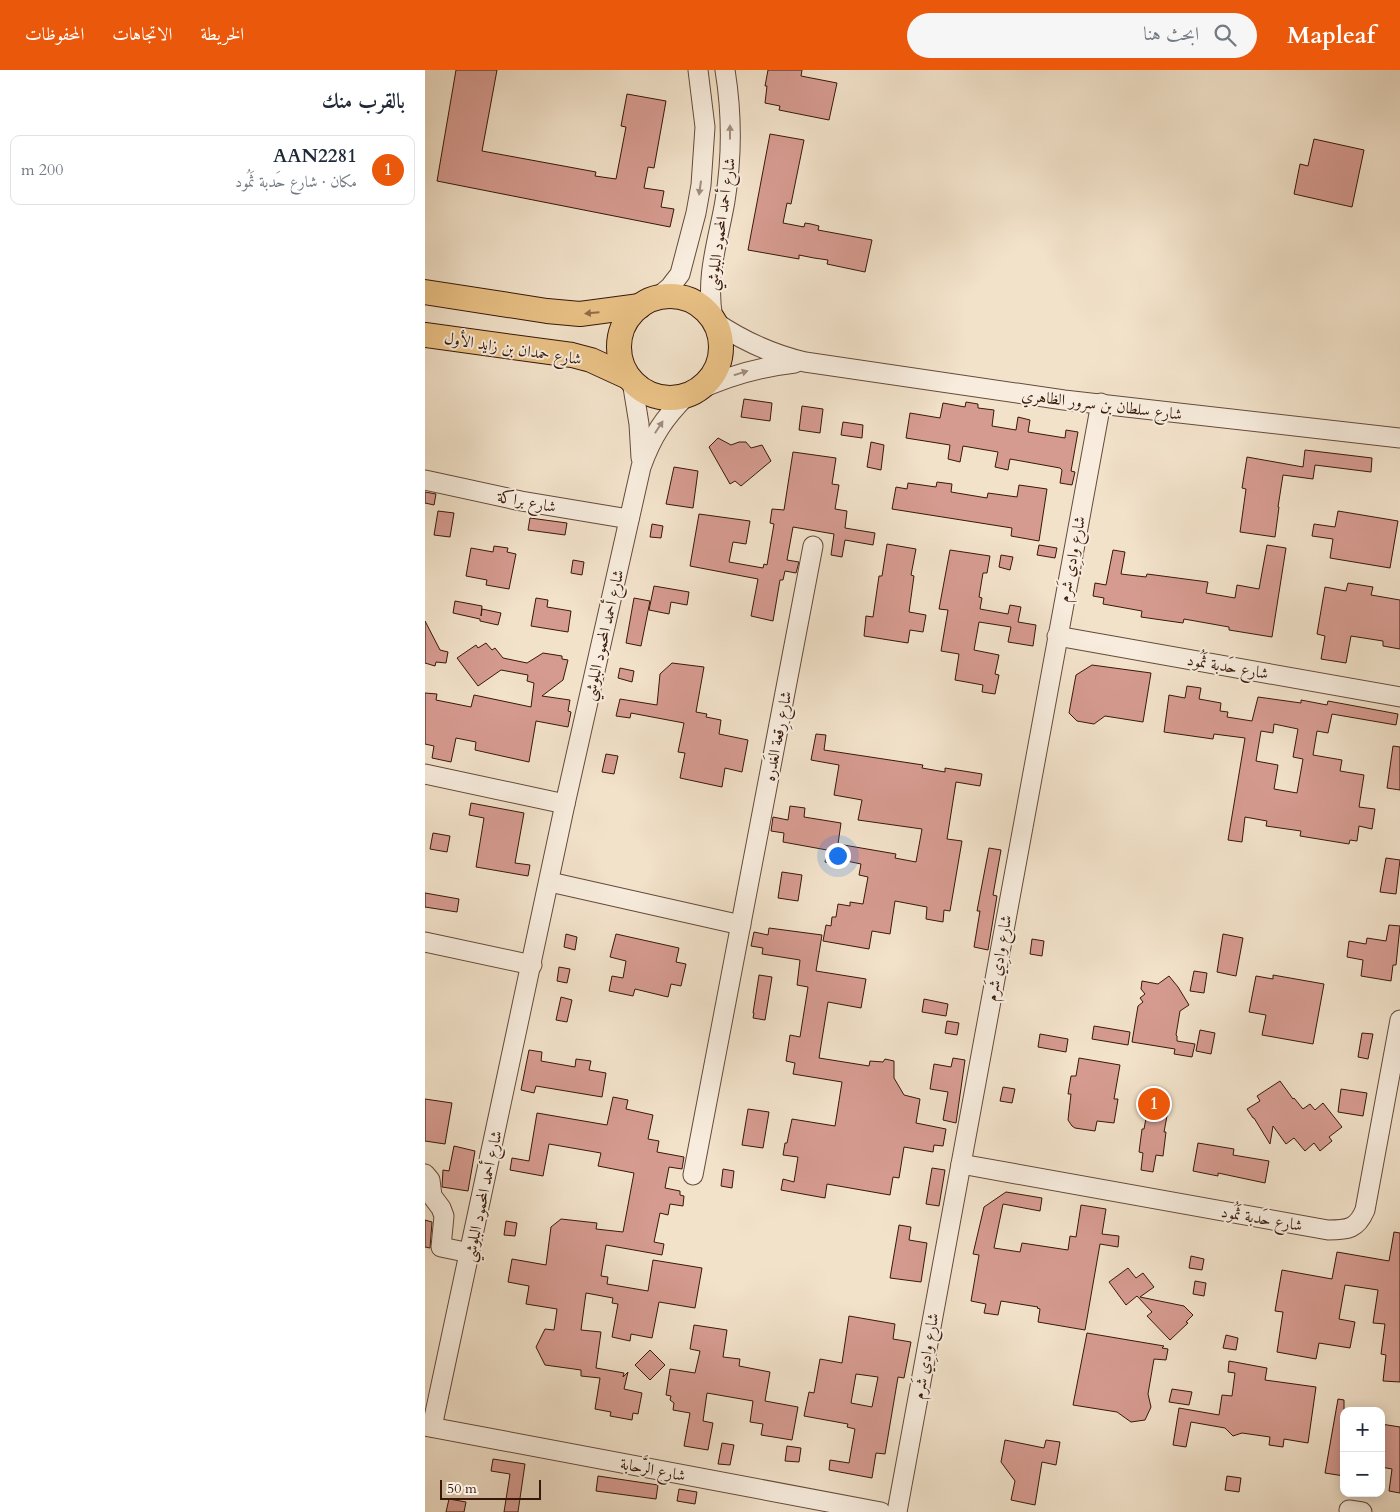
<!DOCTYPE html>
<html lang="ar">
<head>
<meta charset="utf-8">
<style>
  body { margin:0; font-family:Cardo,Amiri,serif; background:#f6f6f7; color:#1f2937; direction:rtl }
  .controls { position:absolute; right:15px; bottom:15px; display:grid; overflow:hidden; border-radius:10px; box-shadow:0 2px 12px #0003 }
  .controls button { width:45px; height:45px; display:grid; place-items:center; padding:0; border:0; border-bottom:1px solid #e0e1e3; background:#fff; color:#1f2937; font:25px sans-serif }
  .scale { position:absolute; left:15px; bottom:12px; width:101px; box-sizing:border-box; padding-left:5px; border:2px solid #37180a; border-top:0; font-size:14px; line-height:18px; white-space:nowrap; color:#37180a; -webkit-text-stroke:4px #f7ecdd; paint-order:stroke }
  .you { position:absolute; left:412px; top:785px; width:18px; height:18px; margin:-12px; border:4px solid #fff; border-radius:50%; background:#1a73e8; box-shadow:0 0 0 8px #1a73e833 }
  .badge { display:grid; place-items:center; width:32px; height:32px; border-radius:50%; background:#ea580c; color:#fff; font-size:16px; font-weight:700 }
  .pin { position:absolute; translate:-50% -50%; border:2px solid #fff; box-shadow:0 1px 5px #0006 }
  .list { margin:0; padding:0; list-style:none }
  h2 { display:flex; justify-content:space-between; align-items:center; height:65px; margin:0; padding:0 20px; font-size:21px }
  h2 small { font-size:16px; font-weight:400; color:#747a83 }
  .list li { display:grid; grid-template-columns:32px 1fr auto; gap:15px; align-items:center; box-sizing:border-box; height:70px; margin:0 10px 10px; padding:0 10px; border:1px solid #e0e1e3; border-radius:10px }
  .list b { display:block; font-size:19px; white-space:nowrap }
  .list p { margin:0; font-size:16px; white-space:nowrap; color:#747a83 }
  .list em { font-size:16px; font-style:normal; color:#747a83 }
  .icon { flex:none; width:28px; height:28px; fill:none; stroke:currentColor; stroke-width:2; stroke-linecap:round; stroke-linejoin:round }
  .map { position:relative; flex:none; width:975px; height:1442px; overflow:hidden; direction:ltr }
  header { display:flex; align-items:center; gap:30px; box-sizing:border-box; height:70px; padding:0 25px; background:#ea580c; color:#fff }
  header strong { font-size:24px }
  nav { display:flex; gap:28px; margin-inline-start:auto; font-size:18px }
  .search { width:350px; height:45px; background:#f6f6f7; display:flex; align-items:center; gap:12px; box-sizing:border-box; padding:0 18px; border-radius:28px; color:#747a83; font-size:19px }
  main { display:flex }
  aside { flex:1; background:#fff }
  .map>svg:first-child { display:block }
  .building { fill:#d69b90; stroke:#37180a; fill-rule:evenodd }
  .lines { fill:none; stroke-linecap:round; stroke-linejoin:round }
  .minor-casing { stroke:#664a3a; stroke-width:21 }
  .major-casing { stroke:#37180a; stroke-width:26 }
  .minor { stroke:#f7ecdd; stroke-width:19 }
  .major { stroke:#e9c185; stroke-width:24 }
  .oneway { fill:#a18d7e }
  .oneway2 { fill:#906c48 }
  .labels { text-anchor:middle; stroke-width:4; stroke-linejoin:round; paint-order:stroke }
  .street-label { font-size:16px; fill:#37180a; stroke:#f7ecdd }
</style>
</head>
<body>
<header>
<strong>Mapleaf</strong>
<div class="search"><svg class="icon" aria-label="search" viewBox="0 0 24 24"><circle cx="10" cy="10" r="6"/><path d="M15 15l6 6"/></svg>ابحث هنا</div>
<nav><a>الخريطة</a><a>الاتجاهات</a><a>المحفوظات</a></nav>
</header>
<main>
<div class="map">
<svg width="975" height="1442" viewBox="0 0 975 1442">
  <rect width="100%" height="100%" fill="#f2e2ca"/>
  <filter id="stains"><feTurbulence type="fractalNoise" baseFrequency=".004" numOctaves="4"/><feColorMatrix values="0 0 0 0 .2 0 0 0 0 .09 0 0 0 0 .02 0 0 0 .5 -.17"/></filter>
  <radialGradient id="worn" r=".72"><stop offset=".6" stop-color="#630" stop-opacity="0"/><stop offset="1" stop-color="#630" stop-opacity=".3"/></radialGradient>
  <g class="building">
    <polygon points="31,0 72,0 57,81 171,102 170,106 191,109 201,57 196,56 202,24 241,31 229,98 223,97 219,118 239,121 236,137 249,139 245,157 12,111"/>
    <polygon points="343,0 377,0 376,6 412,13 404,50 354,40 355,36 340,33 342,16 340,16"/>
    <polygon points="345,64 379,70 366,134 362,133 358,153 379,157 380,153 386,154 394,156 393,160 447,170 440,202 402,194 403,190 389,188 374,185 374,189 323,180"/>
    <polygon points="889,69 939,80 927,137 869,124 875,94 883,96"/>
    <polygon points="319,329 347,333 345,351 316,347"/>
    <polygon points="541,332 553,334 553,338 569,340 567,356 591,360 593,347 605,350 603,362 640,368 641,360 653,362 646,401 650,402 647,415 635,413 637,400 635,398 585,389 583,400 570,397 573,382 538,376 535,392 523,389 525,375 481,368 485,343 515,348 518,333 540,337"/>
    <polygon points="377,336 398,339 395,363 374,360"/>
    <polygon points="418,352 438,355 437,368 416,365"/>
    <polygon points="293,368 306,375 314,372 321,372 326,378 337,375 346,391 316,416 310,411 305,414 284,377"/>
    <polygon points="446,372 459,375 456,400 442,397"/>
    <polygon points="880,380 947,388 946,402 890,395 888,409 858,405 853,437 854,437 850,467 815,462 821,419 817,418 822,387 878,397"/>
    <polygon points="368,382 411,388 407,414 414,415 410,439 422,441 420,458 450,463 448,475 420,470 417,487 406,485 409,464 368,457 362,490 374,492 371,503 360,501 358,510 355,510 348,551 326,546 333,509 265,496 274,444 325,451 321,474 308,472 304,492 338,498 339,494 342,495 349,454 345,453 347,439 359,440"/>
    <polygon points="249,397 273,401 268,438 241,434"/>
    <polygon points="512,412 527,414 526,422 562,428 563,423 592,427 594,415 622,419 614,471 586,466 587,458 467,439 471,417 482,419 483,413 511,417"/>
    <polygon points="0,422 11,424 9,435 0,433"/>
    <polygon points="13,441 29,443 25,467 9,465"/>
    <polygon points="913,441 973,451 965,498 905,488 908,469 887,466 889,454 910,457"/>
    <polygon points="105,448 142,453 140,465 103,460"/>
    <polygon points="227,454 238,456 236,468 225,467"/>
    <polygon points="462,474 491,479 486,505 489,506 484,542 501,545 498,562 485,560 483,573 439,566 441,546 448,547 454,506 457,506"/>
    <polygon points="614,475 632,478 630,488 612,485"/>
    <polygon points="842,475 861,478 847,567 804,560 804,557 759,549 758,553 716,547 717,541 678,534 679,528 668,526 670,513 681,515 688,480 700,482 696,504 721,507 722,504 783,512 781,523 810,528 812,515 834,519"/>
    <polygon points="69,476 83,478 82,482 91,484 84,519 61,515 62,510 41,506 46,478 68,482"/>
    <polygon points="525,480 565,486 562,503 558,503 554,527 557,528 555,539 583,544 585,535 596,537 593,552 611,555 608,576 583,572 586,557 554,552 549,580 574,585 570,604 574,605 570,624 557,622 558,615 530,610 534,584 516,581 523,540 514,539"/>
    <polygon points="576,485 588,487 585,500 574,497"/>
    <polygon points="148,490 159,492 157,505 146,503"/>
    <polygon points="923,513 948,517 946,525 975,530 975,579 958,576 958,571 926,566 921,593 896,589 900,566 892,564 900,517 921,521"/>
    <polygon points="229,516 264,522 262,535 246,532 244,544 224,540"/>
    <polygon points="111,528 123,530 122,537 146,541 143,562 106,556"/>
    <polygon points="209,528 225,531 216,576 201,573"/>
    <polygon points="30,531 57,536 56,546 57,539 76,543 73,555 55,551 55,549 28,543"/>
    <polygon points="0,551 15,580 23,582 21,593 11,592 10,596 0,593"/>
    <polygon points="61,573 67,580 70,578 78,588 102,593 118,583 137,586 137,589 143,590 138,610 117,626 145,630 143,641 146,642 143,657 111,651 104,692 50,680 51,672 31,668 26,692 7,688 9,676 0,674 0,623 12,624 11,630 46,637 49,625 106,637 109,613 102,611 103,605 76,600 53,616 32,588 51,575 53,578"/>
    <polygon points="247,593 279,597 271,642 282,644 281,647 296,650 294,664 323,670 317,702 300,698 297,717 255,708 260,683 253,682 259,653 206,643 205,648 191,646 195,629 232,635 235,604"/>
    <polygon points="667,595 726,603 718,652 680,646 669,654 652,651 644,643 651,605"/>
    <polygon points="195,598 209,601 207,612 193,608"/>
    <path d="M762,616L776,618L774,629L796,633L795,641L803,642L802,647L827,651L833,627L876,633V630L902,635L903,631L973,644L971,655L907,644L903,663L892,661L888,685L917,690L915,701L939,705L934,737L950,739L947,759L934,756L932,771L925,770L924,774L875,766L876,761L841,756L842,751L820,747L817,772L803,770L820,668L789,664L788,669L739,662L744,625L760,628ZM849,654L873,659L868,687L878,689L872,723L849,719L853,695L831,691L836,661L848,663Z"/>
    <polygon points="391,664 401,665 399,680 498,695 497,698 520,702 520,698 557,704 555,716 531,712 522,769 537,771 525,841 519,840 518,852 501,849 502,837 470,831 465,864 447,861 444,879 398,871 401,855 406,856 407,847 411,847 413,834 425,836 425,832 438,834 443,807 434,805 436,794 412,789 412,794 400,792 402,780 358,772 359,763 346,761 348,747 363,750 365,736 380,738 379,747 416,753 413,774 471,784 470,788 491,792 497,759 433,750 437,730 409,725 414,695 386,690"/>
    <polygon points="968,676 975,677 975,720 962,718"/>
    <polygon points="181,684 193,686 189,704 177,702"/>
    <polygon points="46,733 99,743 90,793 105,795 103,806 51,797 59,748 44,745"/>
    <polygon points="8,763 25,766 22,782 5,779"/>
    <polygon points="564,778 576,780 568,825 572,826 563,880 549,877 555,841 552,841"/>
    <polygon points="961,788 975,790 971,824 955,822"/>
    <polygon points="357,802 377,805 373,831 353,828"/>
    <polygon points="0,823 34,829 32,842 0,837"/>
    <polygon points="964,855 975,856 971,895 968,895 966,911 936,906 938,890 922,887 924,871 941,874 942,868 961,871"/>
    <polygon points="344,858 397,865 391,901 441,909 436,938 403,932 394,988 444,996 445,991 458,992 460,989 469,991 469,1008 479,1025 495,1029 491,1053 521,1059 518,1076 509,1075 508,1082 479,1077 474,1108 468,1107 465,1125 402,1114 400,1128 356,1120 358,1109 369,1112 373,1087 358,1085 360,1073 362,1073 367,1049 410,1056 417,1012 368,1004 370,993 361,991 365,965 375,967 383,917 372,915 375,890 337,884 338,878 326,876 329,862 343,865"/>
    <polygon points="141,864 152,867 150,880 139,877"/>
    <polygon points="191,864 254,878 251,892 261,894 256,916 246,914 243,927 210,919 208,926 184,921 187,906 198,908 201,891 185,887"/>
    <polygon points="798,864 818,868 811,906 792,902"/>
    <polygon points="607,869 619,871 617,886 605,884"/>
    <polygon points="134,897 145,899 142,913 132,911"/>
    <polygon points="769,901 782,903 779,923 765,921"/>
    <polygon points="334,905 347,907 340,950 328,948 329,943 328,943"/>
    <polygon points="848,905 899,914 888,974 837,965 841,945 824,942 831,906 848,909"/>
    <polygon points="744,906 753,917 764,935 755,941 751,965 752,966 752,971 770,974 767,987 749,984 750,979 707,972 713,936 718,932 715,928 720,924 716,919 717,911 733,914"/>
    <polygon points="136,927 147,930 142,952 131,950"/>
    <polygon points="499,929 523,934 521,946 497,942"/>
    <polygon points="522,951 534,953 532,965 520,963"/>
    <polygon points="669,956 705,962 703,975 667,969"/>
    <polygon points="775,960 790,963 786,984 771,981"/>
    <polygon points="937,963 948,964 943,989 933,987"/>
    <polygon points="615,964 643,969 641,982 613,977"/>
    <polygon points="104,980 117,982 116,991 150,997 151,989 166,991 164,1000 181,1003 177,1027 111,1016 109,1023 96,1020"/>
    <polygon points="528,988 540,990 531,1053 518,1050 523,1022 505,1019 509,994 526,997"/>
    <polygon points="654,988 695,995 689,1029 693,1029 689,1053 672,1051 670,1061 650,1058 647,1056 643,1050 646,1024 643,1024 646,1006 651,1006"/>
    <polygon points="855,1011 868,1029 869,1028 878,1039 885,1034 890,1040 898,1033 917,1057 904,1067 907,1071 895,1081 889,1073 880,1081 869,1068 861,1074 848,1056 845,1074 829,1048 828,1048 822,1039 835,1031 832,1026"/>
    <polygon points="578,1017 590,1019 587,1033 575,1031"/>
    <polygon points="916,1019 942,1023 938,1046 913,1042"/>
    <polygon points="188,1027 203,1030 201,1039 228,1045 223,1069 234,1071 232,1082 259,1087 257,1099 244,1097 240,1118 255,1121 255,1125 259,1126 258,1136 245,1134 243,1145 235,1143 229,1172 239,1174 237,1185 181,1175 176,1206 183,1207 182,1214 223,1221 228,1190 277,1198 270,1238 234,1232 227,1268 206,1264 205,1271 187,1267 193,1234 187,1233 188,1228 161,1223 156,1260 176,1262 171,1298 199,1303 198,1307 203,1302 199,1319 217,1323 213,1344 208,1343 207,1350 185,1346 186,1342 170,1339 175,1308 156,1306 156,1300 120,1295 111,1277 120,1259 129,1260 132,1239 101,1234 104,1216 83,1212 87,1189 121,1195 126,1157 136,1149 172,1153 171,1159 198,1162 209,1103 173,1096 176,1083 124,1074 118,1106 85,1100 87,1088 104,1091 112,1043 182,1055"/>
    <polygon points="725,1027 745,1030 739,1062 741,1062 738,1086 731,1085 728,1102 716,1100 718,1083 714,1082 717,1059 719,1059"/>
    <polygon points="0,1029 27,1033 20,1074 0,1071"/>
    <polygon points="323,1039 344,1042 338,1078 317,1075"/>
    <polygon points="773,1073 809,1079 808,1085 844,1091 840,1113 793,1103 793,1106 768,1101"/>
    <polygon points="29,1076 50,1081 43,1121 17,1117 18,1100 24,1101"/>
    <polygon points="507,1098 520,1100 514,1136 501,1134"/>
    <polygon points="298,1099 309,1101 307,1118 296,1116"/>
    <polygon points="581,1122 617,1128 615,1141 578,1134 569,1178 595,1182 597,1173 643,1180 645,1166 651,1167 656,1135 681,1139 677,1164 694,1166 693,1177 675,1174 660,1260 613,1252 615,1239 612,1238 613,1237 576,1231 573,1245 559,1243 561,1234 546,1231 554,1185 548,1184 559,1137"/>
    <polygon points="0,1150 7,1152 5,1178 0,1177"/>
    <polygon points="81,1151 92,1153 90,1166 79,1165"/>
    <polygon points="474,1155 486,1157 484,1170 502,1173 496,1212 465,1208"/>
    <polygon points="969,1162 975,1163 975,1312 958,1311 961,1285 956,1284 960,1254 948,1253 953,1220 920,1215 914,1249 930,1252 925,1278 894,1273 891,1289 852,1282 858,1242 850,1241 857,1200 907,1209 912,1182 964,1191"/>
    <polygon points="766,1186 779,1189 777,1200 764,1198"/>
    <polygon points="703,1198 711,1208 718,1203 729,1217 715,1227 759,1236 768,1245 761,1252 763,1253 745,1270 722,1246 727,1242 712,1226 701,1235 684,1212"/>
    <polygon points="770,1211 781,1213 779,1226 768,1224"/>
    <path d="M424,1246L470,1254L468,1269L486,1272L479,1308L473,1307L460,1384L451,1383L447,1408L404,1400L405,1390L424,1393L430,1359L422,1357L423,1354L379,1346L384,1322L389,1323L395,1289L417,1293ZM431,1304L453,1307L447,1337L426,1333Z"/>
    <polygon points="269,1255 302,1260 298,1287 315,1289 314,1296 345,1302 340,1331 373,1337 367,1370 336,1365 338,1354 325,1352 328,1331 282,1323 278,1351 288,1353 283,1380 259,1376 265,1343 248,1340 249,1333 245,1330 246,1326 241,1325 245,1299 270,1303 275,1281 265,1279"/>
    <polygon points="662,1263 739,1276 737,1278 743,1279 741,1290 729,1289 723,1324 726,1337 720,1350 706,1352 692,1342 648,1335"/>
    <polygon points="801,1265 813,1268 811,1280 798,1278"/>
    <polygon points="225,1280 240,1295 225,1310 210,1295"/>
    <polygon points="804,1291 842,1298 840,1310 891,1317 883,1373 859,1369 858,1377 844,1375 845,1367 817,1363 808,1366 800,1358 766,1352 761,1377 748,1375 754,1338 794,1345 797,1325 807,1326 810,1303 803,1302"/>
    <polygon points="747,1319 767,1322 764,1335 744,1332"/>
    <polygon points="913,1329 919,1330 919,1370 917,1382 919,1382 919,1406 900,1403"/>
    <polygon points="956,1354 975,1357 975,1423 964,1421 967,1399 956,1397"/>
    <polygon points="580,1370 619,1378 621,1370 635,1372 631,1395 617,1392 610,1435 586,1430 590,1411 576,1392"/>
    <polygon points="297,1373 309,1375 305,1395 293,1394"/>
    <polygon points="362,1376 376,1378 374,1392 360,1391"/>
    <polygon points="68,1389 100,1394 93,1442 79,1442 85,1404 66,1401"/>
    <polygon points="173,1406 233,1415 231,1429 171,1421"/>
    <polygon points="802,1406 816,1408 814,1422 800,1420"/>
    <polygon points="254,1419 272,1422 270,1434 252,1431"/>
    <polygon points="24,1429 41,1432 39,1442 21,1442"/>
  </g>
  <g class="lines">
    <g class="minor-casing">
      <g id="minor">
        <polyline points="232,228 245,217 255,204 271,143 276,115 280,57 273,0"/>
        <path d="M288,249C280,206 293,172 300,131C307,88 307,43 300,0"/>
        <path d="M290,252C318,271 346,284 380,292L639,330L975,368"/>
        <polyline points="207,311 214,354 216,388"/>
        <path d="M271,321C303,306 335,297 370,293"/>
        <polyline points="0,410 96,431 204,449"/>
        <polyline points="632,566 975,627"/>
        <polyline points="0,704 140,734"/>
        <polyline points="125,812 316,855"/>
        <polyline points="0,872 107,895"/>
        <path d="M536,1094L903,1160C923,1160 932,1159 940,1140L975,950"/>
        <polyline points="0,1104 5,1110 7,1126 16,1138 19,1146 16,1177 45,1183"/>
        <polyline points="268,1105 388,476"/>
        <polyline points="0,1356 456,1442"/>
        <path d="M7,1357L140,734L216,397C227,366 239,348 262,325"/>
        <polyline points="924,1440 937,1442"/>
        <polyline points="472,1442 676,333"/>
      </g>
    </g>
    <g class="major-casing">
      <g id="major">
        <polyline points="0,222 122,241 155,244 215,236"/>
        <circle cx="245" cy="277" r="51"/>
        <polyline points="0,265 147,285 166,290 203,307"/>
      </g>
    </g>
    <use href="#minor" class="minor"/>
    <use href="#major" class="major"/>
  </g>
  <defs><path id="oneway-solid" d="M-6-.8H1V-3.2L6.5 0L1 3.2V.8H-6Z" transform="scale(1.25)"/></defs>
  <g class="oneway">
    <use href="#oneway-solid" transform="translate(305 62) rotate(-90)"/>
    <use href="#oneway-solid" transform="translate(275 118) rotate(98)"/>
    <use href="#oneway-solid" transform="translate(316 303) rotate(-17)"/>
    <use href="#oneway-solid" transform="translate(234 357) rotate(-57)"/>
  </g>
  <use class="oneway2" href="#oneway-solid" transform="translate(167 243) rotate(175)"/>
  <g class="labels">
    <g class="street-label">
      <text transform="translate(295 154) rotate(-82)" y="6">شارع أحمد المحمود البلوشي</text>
      <text transform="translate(88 278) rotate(9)" y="6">شارع حمدان بن زايد الأول</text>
      <text transform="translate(677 334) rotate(7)" y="6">شارع سلطان بن سرور الظاهري</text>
      <text transform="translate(102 431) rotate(11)" y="6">شارع براكة</text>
      <text transform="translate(646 489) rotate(-79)" y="6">شارع وادِي شَرم</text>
      <text transform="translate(178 565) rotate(-77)" y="6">شارع أحمد المحمود البلوشي</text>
      <text transform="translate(803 596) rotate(10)" y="6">شارع حَدبة ثَمُود</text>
      <text transform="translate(352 666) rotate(-79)" y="6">شارع رِقعة الغَدره</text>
      <text transform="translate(573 888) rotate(-80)" y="6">شارع وادِي شَرم</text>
      <text transform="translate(57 1126) rotate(-78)" y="6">شارع أحمد المحمود البلوشي</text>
      <text transform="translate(837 1148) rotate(10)" y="6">شارع حَدبة ثَمُود</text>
      <text transform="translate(500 1286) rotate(-80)" y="6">شارع وادِي شَرم</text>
      <text transform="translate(228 1399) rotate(11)" y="6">شارع الرَّحابة</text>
    </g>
  </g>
  <rect width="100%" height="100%" filter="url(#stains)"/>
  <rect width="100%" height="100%" fill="url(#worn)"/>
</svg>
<div class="controls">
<button>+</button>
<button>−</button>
</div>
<div class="scale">50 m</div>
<div class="you"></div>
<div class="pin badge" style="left:729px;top:1034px">1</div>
</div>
<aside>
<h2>بالقرب منك<small></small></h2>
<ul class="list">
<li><span class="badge">1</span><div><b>AAN2281</b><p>مكان · شارع حَدبة ثَمُود</p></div><em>200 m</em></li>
</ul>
</aside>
</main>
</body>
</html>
